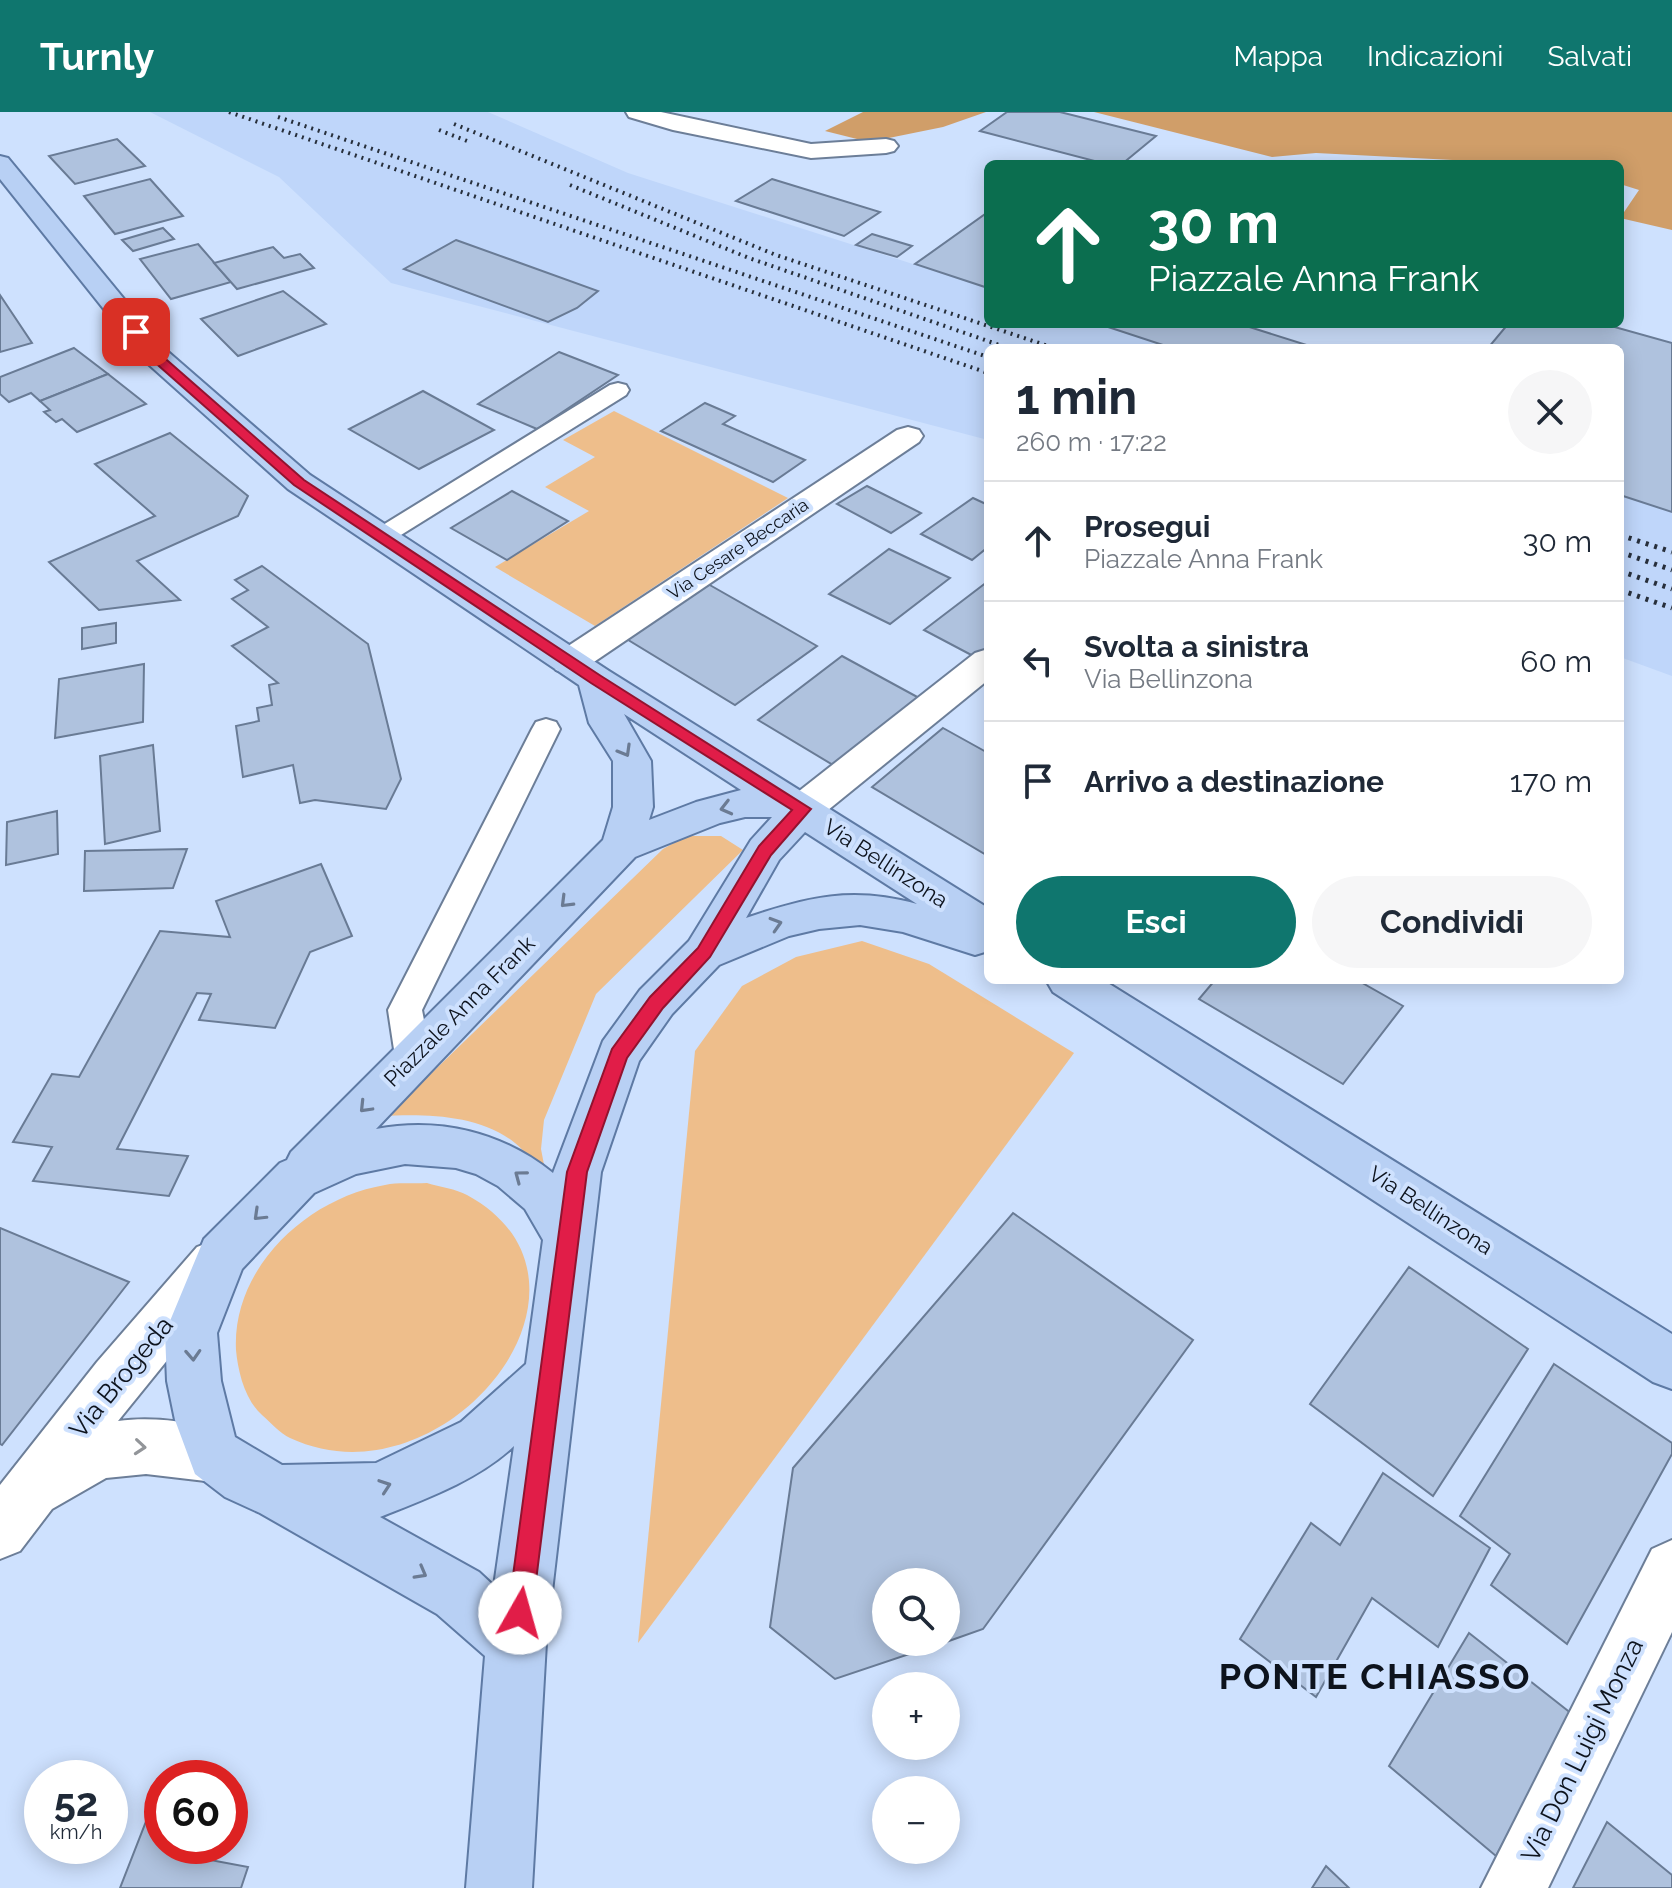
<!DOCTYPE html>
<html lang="it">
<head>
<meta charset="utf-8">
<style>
	body { margin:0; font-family:Raleway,sans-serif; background:#f6f6f7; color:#1f2937; height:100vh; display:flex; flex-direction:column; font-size:30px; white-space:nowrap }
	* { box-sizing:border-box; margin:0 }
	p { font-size:26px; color:#747a83 }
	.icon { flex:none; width:44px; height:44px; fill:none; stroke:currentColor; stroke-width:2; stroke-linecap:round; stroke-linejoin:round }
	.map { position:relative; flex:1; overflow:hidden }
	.details { position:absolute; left:984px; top:232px; width:640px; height:640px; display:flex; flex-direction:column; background:#fff; border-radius:12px; box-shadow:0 4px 20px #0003 }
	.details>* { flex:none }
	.top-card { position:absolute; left:984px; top:48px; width:640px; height:168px; border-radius:12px; box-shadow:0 4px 20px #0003; background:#0b6e4f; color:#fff; overflow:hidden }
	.tools { position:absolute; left:872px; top:1456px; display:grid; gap:16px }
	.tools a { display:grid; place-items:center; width:88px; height:88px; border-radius:50%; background:#fff; box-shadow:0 4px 20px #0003; font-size:40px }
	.speed { position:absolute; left:24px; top:1648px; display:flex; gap:16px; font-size:40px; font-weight:700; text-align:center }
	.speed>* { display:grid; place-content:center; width:104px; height:104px; border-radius:50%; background:#fff; box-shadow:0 4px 20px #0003; line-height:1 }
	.speed small { font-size:20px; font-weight:400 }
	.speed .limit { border:12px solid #d22; background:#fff; color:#111 }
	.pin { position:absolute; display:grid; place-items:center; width:68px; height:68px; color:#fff; margin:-34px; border-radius:16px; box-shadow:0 4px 12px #0006 }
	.me { position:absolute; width:88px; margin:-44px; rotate:7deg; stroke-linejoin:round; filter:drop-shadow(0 0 6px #0008) }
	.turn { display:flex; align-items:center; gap:28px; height:168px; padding:0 32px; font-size:36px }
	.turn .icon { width:104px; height:104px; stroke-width:2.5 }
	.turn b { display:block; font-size:56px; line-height:68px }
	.round { display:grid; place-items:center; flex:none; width:84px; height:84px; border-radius:42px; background:#f6f6f7 }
	.head { display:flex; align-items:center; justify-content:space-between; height:136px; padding:0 32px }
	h1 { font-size:48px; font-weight:700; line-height:60px }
	.primary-button { display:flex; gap:16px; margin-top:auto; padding:16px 32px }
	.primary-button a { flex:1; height:92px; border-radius:48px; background:#0f766e; color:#fff; font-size:32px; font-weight:700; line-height:92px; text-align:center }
	.primary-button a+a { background:#f6f6f7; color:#1f2937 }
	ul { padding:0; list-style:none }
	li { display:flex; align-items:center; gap:24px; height:120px; padding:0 32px; border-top:2px solid #e0e1e3 }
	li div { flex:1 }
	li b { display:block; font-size:30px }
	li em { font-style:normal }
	header { display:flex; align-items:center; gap:48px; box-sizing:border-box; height:112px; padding:0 40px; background:#0f766e; color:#fff }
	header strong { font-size:38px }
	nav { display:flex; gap:44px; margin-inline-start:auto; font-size:28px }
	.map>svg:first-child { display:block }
	.built { fill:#bfd6fa }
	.green { fill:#eebe8b }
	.forest { fill:#d09e69 }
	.building { fill:#afc2de; stroke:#697b95; stroke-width:2 }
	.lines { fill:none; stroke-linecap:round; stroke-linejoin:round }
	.service-casing { stroke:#6c7e98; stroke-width:4 }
	.minor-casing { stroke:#6c7e98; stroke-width:4 }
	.tertiary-casing { stroke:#6c7e98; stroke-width:4 }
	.primary-casing { stroke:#5e7aa4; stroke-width:4 }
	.service { fill:#fff; fill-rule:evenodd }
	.minor { fill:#fff; fill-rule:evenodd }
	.tertiary { fill:#fff; fill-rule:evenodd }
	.primary { fill:#b8d0f4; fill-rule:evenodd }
	.rail-far1 { stroke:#272f3b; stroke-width:4; stroke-dasharray:2 5; stroke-linecap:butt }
	.rail { stroke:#272f3b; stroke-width:5; stroke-dasharray:3 6; stroke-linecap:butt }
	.oneway { stroke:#6b7b93 }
	.oneway2 { stroke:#929599 }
	.route { fill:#e11d48; stroke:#92132f; stroke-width:2 }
	.labels { text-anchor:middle; stroke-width:8; stroke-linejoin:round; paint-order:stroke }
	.far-street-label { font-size:18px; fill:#0d131d; stroke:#cee1fe }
	.street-label { font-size:22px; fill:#0d131d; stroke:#cee1fe }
	.near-street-label { font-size:26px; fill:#0d131d; stroke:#cee1fe }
	.near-district-label { font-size:36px; font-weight:bold; letter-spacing:2px; fill:#0d131d; stroke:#cee1fe }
</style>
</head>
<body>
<header>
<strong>Turnly</strong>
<nav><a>Mappa</a><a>Indicazioni</a><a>Salvati</a></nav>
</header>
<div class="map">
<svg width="1672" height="1776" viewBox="0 0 1672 1776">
	<rect width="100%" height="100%" fill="#cee1fe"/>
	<g class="built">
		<path d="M150,0h338l140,61 360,115v36h111l73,24h-184v92l-597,-157 -112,-106z"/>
		<path d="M1620,383l52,17v164l-52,-19z"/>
	</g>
	<g class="green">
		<path d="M614,299l174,87 -193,128 -100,-59 94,-56 -44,-24 50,-30 -32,-17z"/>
		<path d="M686,724h35l22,14 -147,144 -52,126 -3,29 5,26c-10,-10 -20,-23 -31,-32 -36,-29 -90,-29 -133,-27l27,-21 254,-246z"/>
		<path d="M862,829l67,23 145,89 -436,590 57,-592 47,-65 54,-29z"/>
		<path d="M427,1071c13,4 29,6 40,12 161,88 -23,315 -177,243 -10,-5 -19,-15 -28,-23 -17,-15 -24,-43 -26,-65 -4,-82 71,-152 149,-165 13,-3 28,-1 42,-2z"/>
	</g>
	<g class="forest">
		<path d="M863,0h123l-43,15 -74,15 -44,-11z"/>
		<path d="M1094,0h578v118l-52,-12 19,-28 -19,-6v-20h-91l-213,-11 -44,4z"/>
	</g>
	<g class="building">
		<path d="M1007,0h53l96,24 -34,28h-16l-126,-33z"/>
		<path d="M117,27l28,27 -70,18 -26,-28z"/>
		<path d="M150,67l33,37 -68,18 -31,-38z"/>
		<path d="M772,67l108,33 -36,24 -108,-35z"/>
		<path d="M988,100v76l-73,-24z"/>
		<path d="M163,116l11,11 -41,12 -11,-11z"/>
		<path d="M872,122l40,12 -15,11 -41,-12z"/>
		<path d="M456,128l142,51 -21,17 -29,14 -144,-53z"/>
		<path d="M198,132l33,38 -60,17 -31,-40z"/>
		<path d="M273,135l11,11 16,-4 14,14 -77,21 -23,-26z"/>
		<path d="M283,179l43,33 -88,32 -37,-37z"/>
		<path d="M0,183l32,48 -32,9z"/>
		<path d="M1099,212h141l76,24h-144z"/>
		<path d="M1508,212h96l68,19v169l-52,-17v-147h-132z"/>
		<path d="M74,236l34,26 -68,27 -9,-8 -22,9 -9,-8v-17z"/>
		<path d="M559,240l59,23 -81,54 -59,-25z"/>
		<path d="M108,262l38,30 -69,28 -15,-13 -6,3 -12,-10 6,-2 -10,-9z"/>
		<path d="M423,279l71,39 -75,39 -70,-40z"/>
		<path d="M705,291l30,13 -12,8 82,36 -32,22 -112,-51z"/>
		<path d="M170,321l78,63 -10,20 -101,45 43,39 -81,10 -50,-48 106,-46 -60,-52z"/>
		<path d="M867,374l54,27 -30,20 -54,-29z"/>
		<path d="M512,379l56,30 -61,39 -56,-32z"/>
		<path d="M973,386l15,7v42l-16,13 -51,-26z"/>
		<path d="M889,437l61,29 -60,46 -61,-30z"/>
		<path d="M262,454l106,78 33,135 -15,30 -71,-9 -15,3 -7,-38 -50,12 -7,-51 23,-5 -2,-13 15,-3 -3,-20 9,-2 -46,-37 36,-19 -36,-28 16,-9 -13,-10z"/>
		<path d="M987,470l1,68 -11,8 -53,-28z"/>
		<path d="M708,472l109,62 -82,59 -110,-67z"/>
		<path d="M116,511v20l-34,6v-21z"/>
		<path d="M842,544l79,43 -83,69 -80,-48z"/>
		<path d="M144,552l-1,58 -88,16 4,-59z"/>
		<path d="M943,616l45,25v103l-116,-69z"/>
		<path d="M153,633l7,86 -55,13 -5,-88z"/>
		<path d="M57,699l1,43 -52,11 1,-43z"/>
		<path d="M187,737l-14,39 -89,3 1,-40z"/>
		<path d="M321,752l31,72 -42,16 -35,76 -76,-8 12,-26 -14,-1 -80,156 71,7 -19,40 -136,-15 19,-34 -39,-5 39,-68 27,3 81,-146 70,6 -14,-36z"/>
		<path d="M1215,868h142l46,26 -60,78 -144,-85z"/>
		<path d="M1013,1101l180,127 -210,289 -37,13v-60h-60v60h59l-110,37 -65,-52 23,-159z"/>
		<path d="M0,1116l129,54 -127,163 -2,-1z"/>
		<path d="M1409,1155l119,82 -95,147 -123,-92z"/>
		<path d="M1554,1252l118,79v11l-105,190 -76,-59 19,-31 -50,-38z"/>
		<path d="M1383,1361l107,75 -52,99 -66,-49 -56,99 -76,-58 71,-116 29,22z"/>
		<path d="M1469,1521l103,81 -76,142 -107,-90z"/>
		<path d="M147,1707l15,3v24h48l-5,13 43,8 -7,21h-121z"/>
		<path d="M1607,1710l65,53v13h-99z"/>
		<path d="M1326,1754l23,22h-37z"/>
	</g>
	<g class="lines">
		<defs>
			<g id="service">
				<path d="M618,271l8,2 3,5 -3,5 -238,148h-18l-4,-5 4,-5 240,-148z"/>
				<path d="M546,607l10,3 4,7 -138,281 9,46 -6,10 -12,4 -12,-4 -6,-10 -7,-46 144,-281 4,-7z"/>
			</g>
			<g id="minor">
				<path d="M626,0h35l150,32 75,-5 8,2 4,5 -4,5 -8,2 -75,5 -138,-28 -44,-13z"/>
				<path d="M908,315l11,3 4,6 -4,6 -337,228 -13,4 -13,-4 -5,-8 5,-8 341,-224z"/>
				<path d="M988,537v31l-171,139 -14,4 -14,-4 -6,-10 6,-10 186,-146z"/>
				<path d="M1672,1428v92l-124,256h-67l171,-339z"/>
			</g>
			<path id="tertiary" d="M215,1128l18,7 7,16 -7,16 -115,142c36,-5 82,1 115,15l9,19 -9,19 -19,8 -68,-8 -40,4 -54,31 -32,42 -20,8v-74l97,-123 100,-115z"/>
			<g id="primary">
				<path d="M0,44l8,2 158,192 144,125 299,196 379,237v43l-13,4 -72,-23 -43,-7 -41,4 -30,7 -70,29 -47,49 -33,47 -38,111 -55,471 -14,245h-66l19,-232 -48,-42 -177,-101 -35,-16 -30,-23 -20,-54 -8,-39 -2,-48 39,-94 76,-76 7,-3 4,-8 312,-312 10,-33v-46l-24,-38 -10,-38 -291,-196 -142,-127 -146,-183zM624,602l117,76 -45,12 -47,18 4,-13 -2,-46zM745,705h27l-21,23 -62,101 -49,49 -37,51 -50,132c-51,-41 -113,-56 -177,-44l259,-272 85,-34zM805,720l112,72c-64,-18 -110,-7 -171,14l33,-58zM405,1052l51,4 20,6 22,12 27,23 18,31 -17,124 -65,58 -85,41 -94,2 -47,-28 -14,-56 -4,-48 25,-64 72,-76 42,-19zM514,1334l-20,140 -15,-14 -99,-55c45,-18 98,-37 134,-71z"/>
				<path d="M1046,868h57l569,354v55l-19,-7 -600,-390z"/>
			</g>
		</defs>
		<use href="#service" class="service-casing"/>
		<use href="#minor" class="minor-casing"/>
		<use href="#tertiary" class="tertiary-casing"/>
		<use href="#primary" class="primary-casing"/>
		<use href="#service" class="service"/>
		<use href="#minor" class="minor"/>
		<use href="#tertiary" class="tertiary"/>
		<use href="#primary" class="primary"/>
		<g class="rail-far1">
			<path d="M229,0l759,261"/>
			<path d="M278,5l710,240"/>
			<path d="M454,12l322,131 278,93"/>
			<path d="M439,18l28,11"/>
			<path d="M570,73l179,73 259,90"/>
		</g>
		<g class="rail">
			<path d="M1620,423l52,17"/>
			<path d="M1620,440l52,18"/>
			<path d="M1620,459l52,18"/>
			<path d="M1620,478l52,18"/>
		</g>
	</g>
	<defs><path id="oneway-chevron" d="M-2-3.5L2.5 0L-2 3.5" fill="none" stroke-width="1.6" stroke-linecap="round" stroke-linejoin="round" transform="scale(2)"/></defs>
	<g class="oneway">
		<use href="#oneway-chevron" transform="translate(625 639) rotate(60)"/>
		<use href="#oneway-chevron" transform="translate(726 696) rotate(166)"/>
		<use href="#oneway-chevron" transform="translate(566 790) rotate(135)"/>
		<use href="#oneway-chevron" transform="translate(776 812) rotate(-17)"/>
		<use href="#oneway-chevron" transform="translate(365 995) rotate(134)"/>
		<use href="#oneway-chevron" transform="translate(520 1064) rotate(-143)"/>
		<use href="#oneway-chevron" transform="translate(259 1103) rotate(136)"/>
		<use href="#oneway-chevron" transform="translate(193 1243) rotate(87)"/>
		<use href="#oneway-chevron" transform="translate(385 1374) rotate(-19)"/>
		<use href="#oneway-chevron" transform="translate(421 1461) rotate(29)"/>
	</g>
	<use class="oneway2" href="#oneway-chevron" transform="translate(140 1335) rotate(5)"/>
	<path class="route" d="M132,218h8l20,24 144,126 297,196 210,133 -40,46 -61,102 -47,51 -36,50 -40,114 -55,441 -4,9 -8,4 -9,-4 -3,-9 59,-441 45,-123 38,-52 48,-49 61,-102 33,-36 -201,-127 -297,-198 -143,-126 -21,-27z"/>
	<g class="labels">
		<g class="far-street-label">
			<text transform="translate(738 437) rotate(-34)" y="6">Via Cesare Beccaria</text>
		</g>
		<g class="street-label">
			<text transform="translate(886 751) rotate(33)" y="8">Via Bellinzona</text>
			<text transform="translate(459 899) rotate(-45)" y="8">Piazzale Anna Frank</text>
			<text transform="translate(1431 1098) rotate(33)" y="8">Via Bellinzona</text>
		</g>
		<g class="near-street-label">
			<text transform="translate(121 1265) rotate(-51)" y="9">Via Brogeda</text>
			<text transform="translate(1582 1638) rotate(-64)" y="9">Via Don Luigi Monza</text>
		</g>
		<g class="near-district-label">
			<text x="1375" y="1577">PONTE CHIASSO</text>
		</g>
	</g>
</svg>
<div class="tools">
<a><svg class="icon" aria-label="search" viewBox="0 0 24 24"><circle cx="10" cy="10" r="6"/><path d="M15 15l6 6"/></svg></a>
<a>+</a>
<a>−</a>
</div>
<div class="speed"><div>52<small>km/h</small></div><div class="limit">60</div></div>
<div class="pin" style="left:136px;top:220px;background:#d93025"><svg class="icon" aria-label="arrive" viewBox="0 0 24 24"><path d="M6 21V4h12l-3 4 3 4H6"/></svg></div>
<svg class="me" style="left:520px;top:1501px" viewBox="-20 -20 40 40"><circle r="19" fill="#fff"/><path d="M0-13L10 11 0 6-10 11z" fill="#e11d48"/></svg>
<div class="top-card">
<div class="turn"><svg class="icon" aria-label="ahead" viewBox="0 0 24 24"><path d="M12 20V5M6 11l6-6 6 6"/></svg><div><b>30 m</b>Piazzale Anna Frank</div></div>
</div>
<section class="details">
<div class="head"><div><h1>1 min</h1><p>260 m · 17:22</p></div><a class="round"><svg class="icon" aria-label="close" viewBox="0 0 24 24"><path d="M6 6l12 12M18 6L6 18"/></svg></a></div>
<ul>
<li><svg class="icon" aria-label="ahead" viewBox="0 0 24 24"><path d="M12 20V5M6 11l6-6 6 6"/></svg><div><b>Prosegui</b><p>Piazzale Anna Frank</p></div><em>30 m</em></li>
<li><svg class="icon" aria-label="left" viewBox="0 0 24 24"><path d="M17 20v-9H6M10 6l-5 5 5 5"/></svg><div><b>Svolta a sinistra</b><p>Via Bellinzona</p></div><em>60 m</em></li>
<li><svg class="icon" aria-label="arrive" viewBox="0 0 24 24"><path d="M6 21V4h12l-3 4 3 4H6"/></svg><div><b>Arrivo a destinazione</b></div><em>170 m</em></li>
</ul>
<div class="primary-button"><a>Esci</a><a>Condividi</a></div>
</section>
</div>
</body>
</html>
